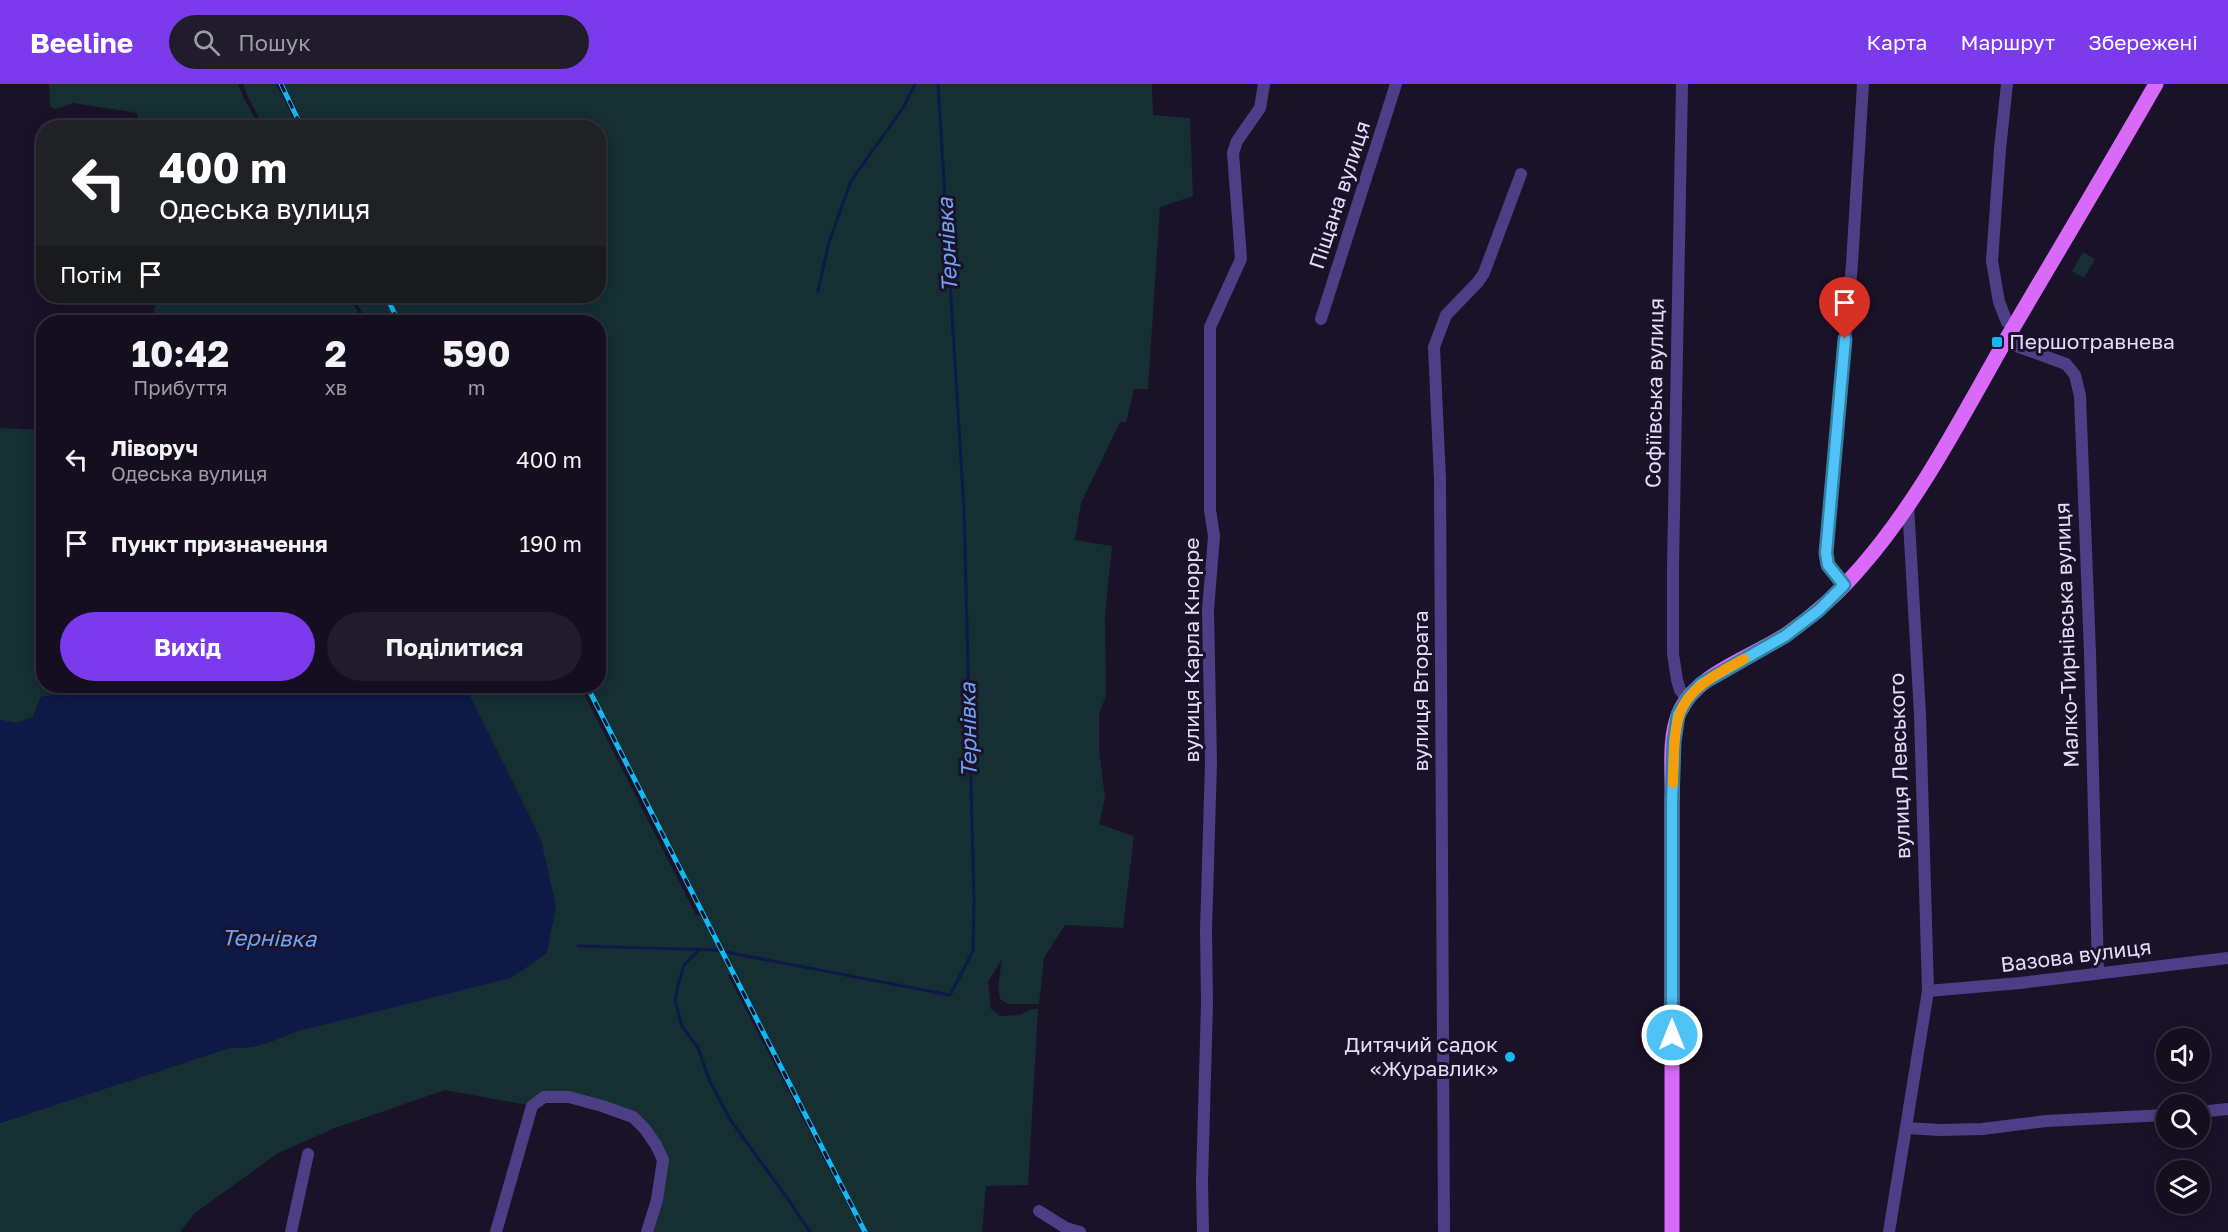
<!DOCTYPE html>
<html lang="uk">
<head>
<meta charset="utf-8">
<style>
	body { margin:0; font-family:"Golos Text",sans-serif; background:#211c2c; color:#f1f3f6; height:100vh; display:flex; flex-direction:column; font-size:22px; white-space:nowrap }
	* { box-sizing:border-box; margin:0 }
	p { font-size:20px; color:#9d9ca4 }
	.icon { flex:none; width:33px; height:33px; fill:none; stroke:currentColor; stroke-width:2; stroke-linecap:round; stroke-linejoin:round }
	.map { position:relative; flex:1; overflow:hidden }
	.details { position:absolute; left:36px; top:231px; width:570px; height:378px; display:flex; flex-direction:column; background:#140e1f; border-radius:24px; box-shadow:0 3px 15px #0003,0 0 0 2px #332e3d }
	.details>* { flex:none }
	.banner { position:absolute; left:36px; top:36px; width:570px; height:183px; border-radius:24px; box-shadow:0 3px 15px #0003,0 0 0 2px #332e3d; background:#202124; color:#fff; overflow:hidden }
	.controls { position:absolute; left:2156px; top:944px; display:grid; gap:12px }
	.controls a { display:grid; place-items:center; width:54px; height:54px; border-radius:50%; background:#140e1f; box-shadow:0 3px 15px #0003,0 0 0 2px #332e3d; font-size:30px }
	.pin { position:absolute; display:grid; place-items:center; width:51px; height:51px; color:#fff; margin:-62px -26px; border-radius:50% 50% 50% 0; rotate:-45deg; box-shadow:0 0 6px #0007 }
	.pin .icon { rotate:45deg }
	.me { position:absolute; width:66px; margin:-33px; rotate:0deg; stroke-linejoin:round; filter:drop-shadow(0 0 4px #0008) }
	.turn { display:flex; align-items:center; gap:21px; height:126px; padding:0 24px; font-size:27px }
	.turn .icon { width:78px; height:78px; stroke-width:2.5 }
	.turn b { display:block; font-size:42px; line-height:51px }
	.then { display:flex; align-items:center; height:57px; padding:0 24px; background:#0003; gap:12px; font-size:22px }
	.eta { display:flex; justify-content:space-evenly; align-items:center; height:102px; text-align:center }
	.eta b { font-size:36px; font-weight:700; line-height:42px }
	.cta { display:flex; gap:12px; margin-top:auto; padding:12px 24px }
	.cta a { flex:1; height:69px; border-radius:36px; background:#7c3aed; color:#fff; font-size:24px; font-weight:700; line-height:69px; text-align:center }
	.cta a+a { background:#211c2c; color:#f1f3f6 }
	ul { padding:0; list-style:none }
	li { display:flex; align-items:center; gap:18px; height:84px; padding:0 24px }
	li div { flex:1 }
	li b { display:block; font-size:22px }
	li em { font-style:normal }
	header { display:flex; align-items:center; gap:36px; box-sizing:border-box; height:84px; padding:0 30px; background:#7c3aed; color:#fff }
	header strong { font-size:28px }
	nav { display:flex; gap:33px; margin-inline-start:auto; font-size:21px }
	.search { width:420px; height:54px; background:#211c2c; display:flex; align-items:center; gap:15px; box-sizing:border-box; padding:0 21px; border-radius:33px; color:#9d9ca4; font-size:22px }
	.map>svg:first-child { display:block }
	.green { fill:#152f33 }
	.water { fill:#0e1947 }
	.lines { fill:none; stroke-linecap:round; stroke-linejoin:round }
	.stream { stroke:#0e1947; stroke-width:3 }
	.minor { stroke:#4d3f86; stroke-width:12 }
	.major { stroke:#d969f8; stroke-width:15 }
	.rail-casing { stroke:#12b9f4; stroke-width:5 }
	.rail { stroke:#1a1229; stroke-width:3; stroke-dasharray:9; stroke-linecap:butt }
	.route-casing { stroke:#337fa1; stroke-width:15 }
	.route { stroke:#4fc3f7; stroke-width:10 }
	.slow { stroke:#f59e0b; stroke-width:10 }
	.poi-dot { fill:#12b9f4; stroke:#1a1229; stroke-width:2 }
	.labels { text-anchor:middle; stroke-width:6; stroke-linejoin:round; paint-order:stroke }
	.street-label { font-size:21px; fill:#e5dcfd; stroke:#1a1229 }
	.poi-label { font-size:21px; fill:#e5dcfd; stroke:#1a1229; text-anchor:start }
	.water-label { font-size:22px; font-style:italic; fill:#6fa3f8; stroke:#1a1229 }
</style>
</head>
<body>
<header>
<strong>Beeline</strong>
<div class="search"><svg class="icon" aria-label="search" viewBox="0 0 24 24"><circle cx="10" cy="10" r="6"/><path d="M15 15l6 6"/></svg>Пошук</div>
<nav><a>Карта</a><a>Маршрут</a><a>Збережені</a></nav>
</header>
<div class="map">
<svg width="2228" height="1148" viewBox="0 0 2228 1148">
	<rect width="100%" height="100%" fill="#1a1229"/>
	<g class="green">
		<path d="M49,0h189l6,15 16,28h-120l-3,-14 -64,-10 -17,6 -6,-2z"/>
		<path d="M243,0h33l22,43h-34l-16,-30z"/>
		<path d="M284,0h868l1,31 37,3 3,78 -33,11 -12,182h-14l-8,33h-6l-39,81 -6,37 37,6 -7,70 1,80 -7,18v36l6,47 -6,27 35,12 -11,92 -58,-3 -21,33 -5,46h-31l-8,-5 -2,-13 4,-27 -14,23 3,27 9,7 20,-1 9,-5 9,-1 -10,176 -42,1 -4,46h-115l-130,-256 -9,-1 134,257h-213l16,-54 -19,-51 -78,-32 -36,11 -87,-16 -110,38 -57,25 -83,60 -15,19h-180v-109l229,-75c25,1 43,-6 65,-16l247,-192 -76,-154h115l116,229 10,1 -118,-230h10v-364h-196l-13,-26h209v-168l-293,-1z"/>
		<path d="M2083,168l12,7 -11,19 -12,-7z"/>
		<path d="M157,212h192l14,26h-211z"/>
		<path d="M353,212h29l14,26h-29z"/>
		<path d="M0,344l43,2 1,256h63l-66,11 -8,20 -16,6 -17,-3z"/>
	</g>
	<path class="water" d="M107,602h358l76,154 15,66 -9,47 -36,25 -217,54c-24,10 -39,16 -65,16l-229,75v-403l17,3 16,-6 6,-11 2,-9z"/>
	<g class="lines">
		<g class="stream">
			<path d="M818,207l11,-49 22,-61 52,-73 12,-24"/>
			<path d="M578,862l137,4 235,45 23,-44 1,-50 -10,-391 -26,-426"/>
			<path d="M699,866l-15,15 -6,20 -3,15 7,26 16,22 12,34 21,39 59,81 20,30"/>
		</g>
		<g class="minor">
			<path d="M1682,0l-9,483v87l4,26 3,10 7,8"/>
			<path d="M1321,235l75,-235"/>
			<path d="M2007,238l-8,-20 -7,-41 8,-112 7,-65"/>
			<path d="M2005,258l61,22 9,11 5,21 10,257 8,320"/>
			<path d="M1844,501c-10,-10 -16,-17 -18,-32l26,-289 11,-180"/>
			<path d="M1928,907l92,-8 208,-25"/>
			<path d="M2199,1028l29,-3"/>
			<path d="M1906,1044l34,2 42,-1 64,-8 120,-6"/>
			<path d="M1039,1127l27,17 14,4"/>
			<path d="M291,1148l17,-78"/>
			<path d="M496,1148l36,-126 12,-9h25l33,9 31,11 12,12 11,16 7,15 -6,40 -10,32"/>
			<path d="M1203,1148l-1,-50 5,-178 -1,-74 5,-167 -3,-153 6,-74 -4,-26v-183l31,-68 -8,-106 4,-12 23,-33 4,-24"/>
			<path d="M1444,1148l-4,-752 -6,-133 12,-32 32,-33 6,-9 37,-99"/>
			<path d="M1889,1148l39,-241 -8,-277 -12,-209"/>
		</g>
		<path class="major" d="M1672,1148v-429c1,-29 -4,-64 7,-90 17,-40 74,-56 108,-79 27,-19 53,-42 74,-67 56,-64 97,-143 139,-217 52,-89 105,-177 156,-266"/>
		<defs>
			<g id="rail">
				<path d="M281,0l21,44"/>
				<path d="M386,212l13,26"/>
				<path d="M587,602l278,546"/>
			</g>
		</defs>
		<use href="#rail" class="rail-casing"/>
		<use href="#rail" class="rail"/>
	</g>
	<g class="lines">
		<defs>
			<path id="route" d="M1672,951v-232l2,-61 4,-27 10,-17 13,-14 84,-48 34,-26 25,-25 -16,-20 -2,-12 19,-214"/>
		</defs>
		<use href="#route" class="route-casing"/>
		<use href="#route" class="route"/>
		<path class="slow" d="M1673,699c2,-76 1,-87 71,-124"/>
	</g>
	<g class="poi-dot">
		<rect x="1991" y="252" width="12" height="12" rx="3"/>
		<circle cx="1510" cy="973" r="6"/>
	</g>
	<g class="labels">
		<g class="street-label">
			<text transform="translate(1340 111) rotate(-72)" y="7">Піщана вулиця</text>
			<text transform="translate(1655 309) rotate(-89)" y="7">Софіївська вулиця</text>
			<text transform="translate(2067 551) rotate(-92)" y="7">Малко-Тирнівська вулиця</text>
			<text transform="translate(1192 566) rotate(-90)" y="7">вулиця Карла Кнорре</text>
			<text transform="translate(1421 607) rotate(-90)" y="7">вулиця Втората</text>
			<text transform="translate(1900 682) rotate(-92)" y="7">вулиця Левського</text>
			<text transform="translate(2076 872) rotate(-7)" y="7">Вазова вулиця</text>
		</g>
		<g class="poi-label">
			<text x="2009" y="265">Першотравнева</text>
			<text x="1498" y="968" text-anchor="end">Дитячий садок<tspan x="1498" dy="24">«Журавлик»</tspan></text>
		</g>
		<g class="water-label">
			<text transform="translate(947 161) rotate(-93)" y="8">Тернівка</text>
			<text transform="translate(968 646) rotate(-91)" y="8">Тернівка</text>
			<text transform="translate(269 854) rotate(1)" y="8">Тернівка</text>
		</g>
	</g>
</svg>
<div class="controls">
<a><svg class="icon" aria-label="sound" viewBox="0 0 24 24"><path d="M4 9h4l5-4v14l-5-4H4zM17 9q2 3 0 6"/></svg></a>
<a><svg class="icon" aria-label="search" viewBox="0 0 24 24"><circle cx="10" cy="10" r="6"/><path d="M15 15l6 6"/></svg></a>
<a><svg class="icon" aria-label="layers" viewBox="0 0 24 24"><path d="M12 4l9 5-9 5-9-5zM3 14l9 5 9-5"/></svg></a>
</div>
<div class="pin" style="left:1845px;top:255px;background:#d93025"><svg class="icon" aria-label="arrive" viewBox="0 0 24 24"><path d="M6 21V4h12l-3 4 3 4H6"/></svg></div>
<svg class="me" style="left:1672px;top:951px" viewBox="-20 -20 40 40"><circle r="17" fill="#4fc3f7" stroke="#fff" stroke-width="3"/><path d="M0-11L8 9 0 5-8 9z" fill="#fff"/></svg>
<div class="banner">
<div class="turn"><svg class="icon" aria-label="left" viewBox="0 0 24 24"><path d="M17 20v-9H6M10 6l-5 5 5 5"/></svg><div><b>400 m</b>Одеська вулиця</div></div>
<div class="then">Потім<svg class="icon" aria-label="arrive" viewBox="0 0 24 24"><path d="M6 21V4h12l-3 4 3 4H6"/></svg></div>
</div>
<section class="details">
<div class="eta">
<div><b>10:42</b><p>Прибуття</p></div>
<div><b>2</b><p>хв</p></div>
<div><b>590</b><p>m</p></div>
</div>
<ul>
<li><svg class="icon" aria-label="left" viewBox="0 0 24 24"><path d="M17 20v-9H6M10 6l-5 5 5 5"/></svg><div><b>Ліворуч</b><p>Одеська вулиця</p></div><em>400 m</em></li>
<li><svg class="icon" aria-label="arrive" viewBox="0 0 24 24"><path d="M6 21V4h12l-3 4 3 4H6"/></svg><div><b>Пункт призначення</b></div><em>190 m</em></li>
</ul>
<div class="cta"><a>Вихід</a><a>Поділитися</a></div>
</section>
</div>
</body>
</html>
